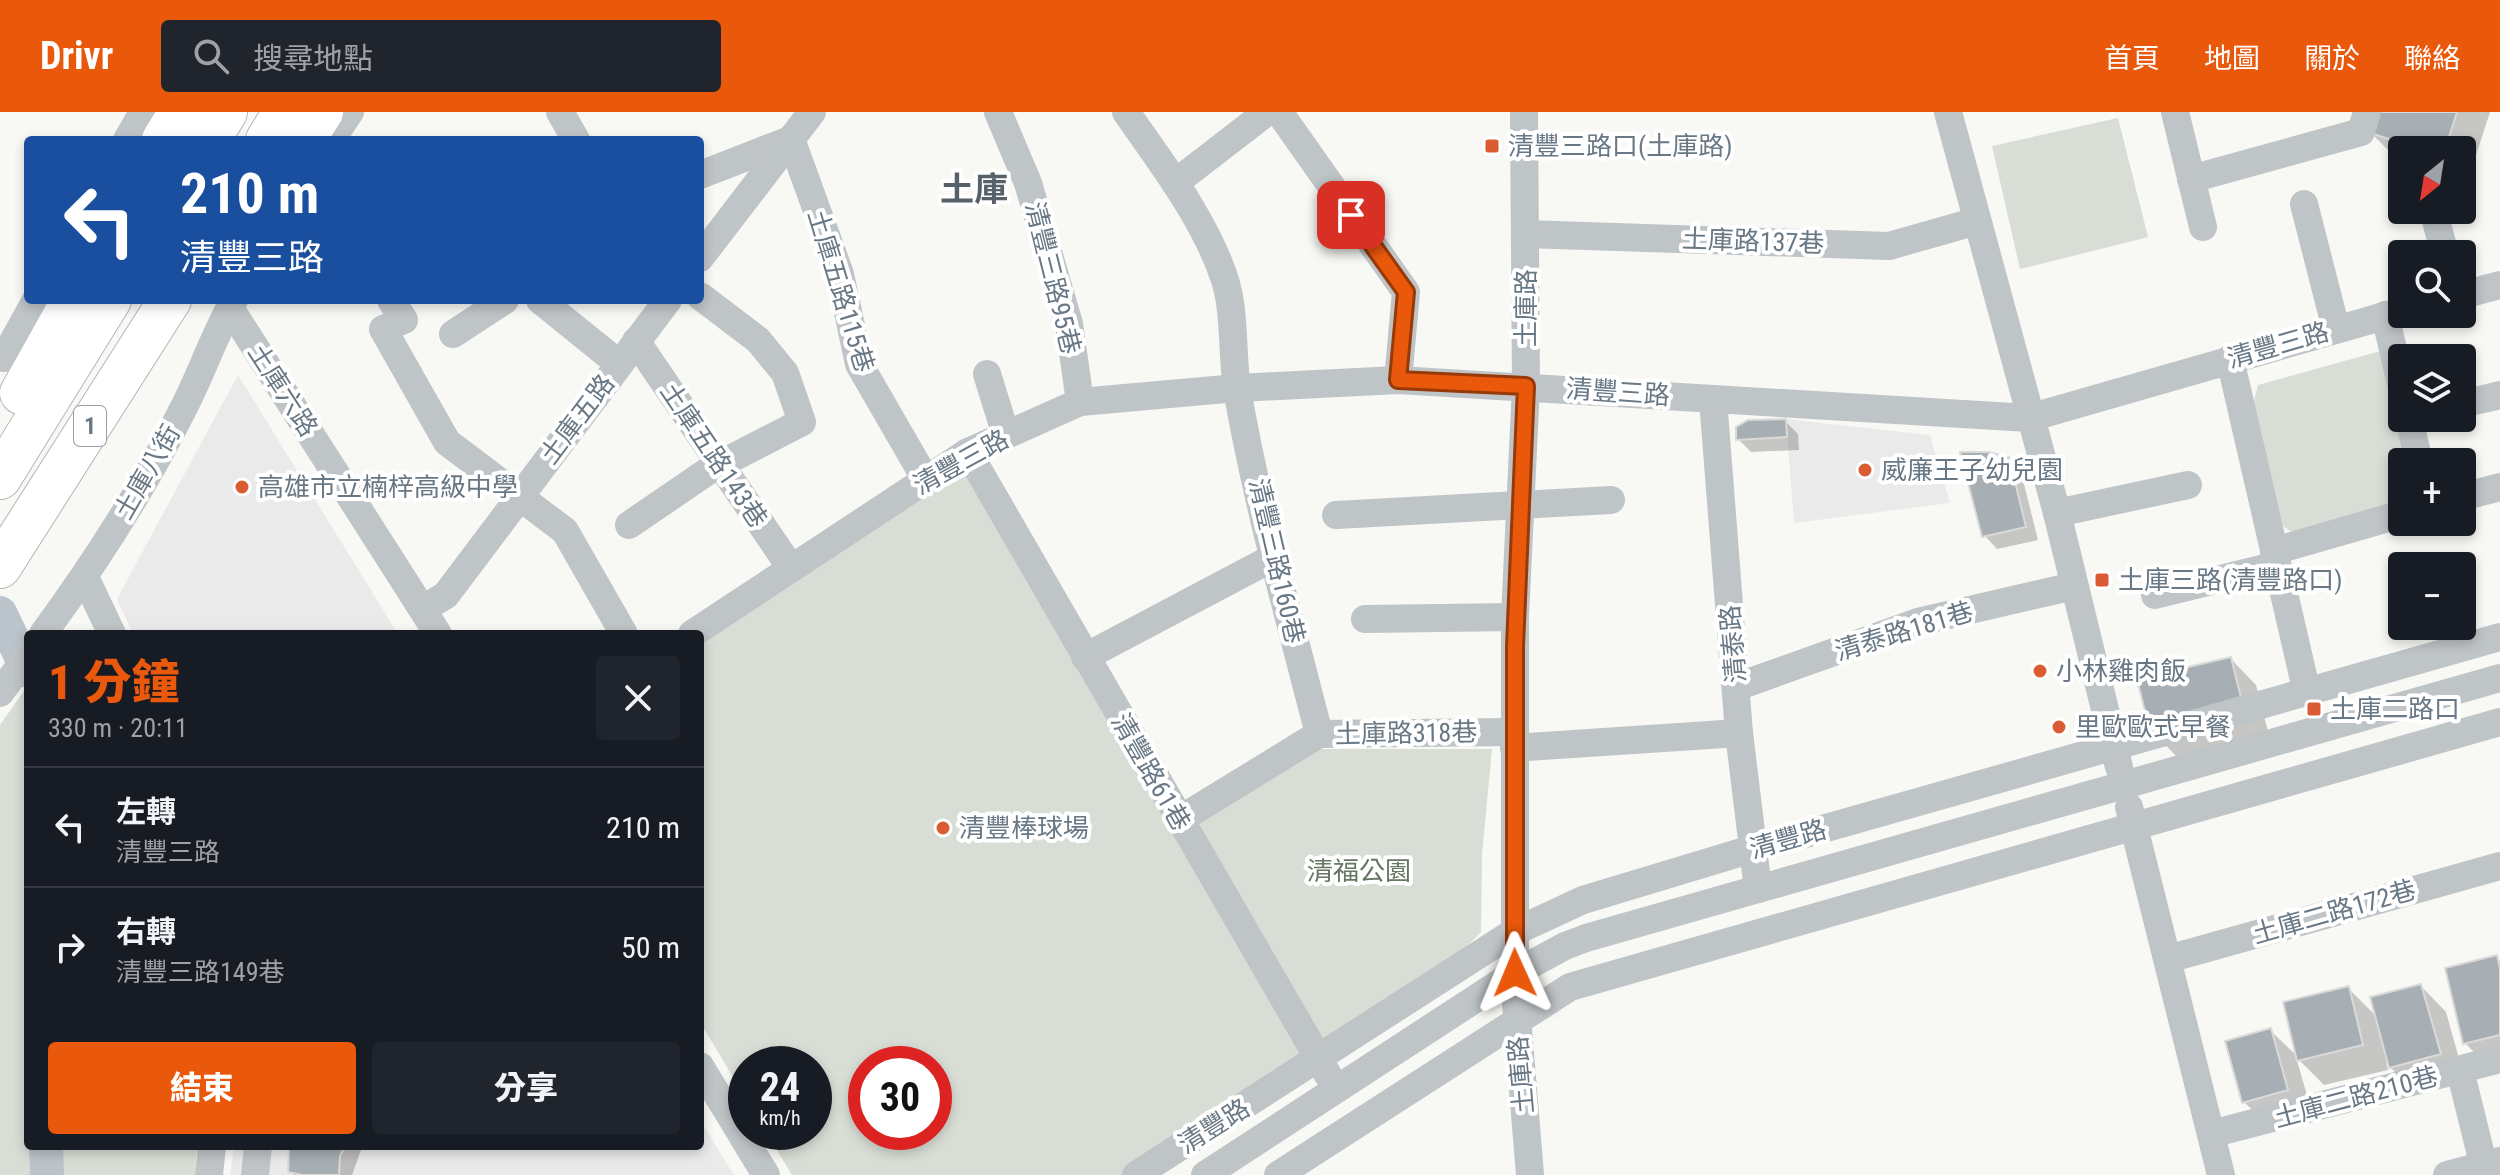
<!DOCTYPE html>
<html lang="zh-TW">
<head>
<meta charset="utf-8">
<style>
	body { margin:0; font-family:"Roboto Condensed","Noto Sans TC",sans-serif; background:#20242c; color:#f1f3f6; height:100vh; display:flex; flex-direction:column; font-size:30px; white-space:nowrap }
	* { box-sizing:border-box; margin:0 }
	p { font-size:26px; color:#9ea1a6 }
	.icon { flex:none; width:44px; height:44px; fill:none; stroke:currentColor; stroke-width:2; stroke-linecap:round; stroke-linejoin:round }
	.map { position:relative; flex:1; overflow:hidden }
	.panel { position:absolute; left:24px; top:518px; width:680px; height:520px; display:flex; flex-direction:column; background:#171b24; border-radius:8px; box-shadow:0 4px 12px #0003 }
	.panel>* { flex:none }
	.guide { position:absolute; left:24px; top:24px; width:680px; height:168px; border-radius:8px; box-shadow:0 4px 12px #0003; background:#1a4fa0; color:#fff; overflow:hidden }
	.needle { width:52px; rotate:210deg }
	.controls { position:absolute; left:2388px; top:24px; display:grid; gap:16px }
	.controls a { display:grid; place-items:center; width:88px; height:88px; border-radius:8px; background:#171b24; box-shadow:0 4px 12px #0003; font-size:40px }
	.speed { position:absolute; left:728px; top:934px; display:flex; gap:16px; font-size:40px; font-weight:700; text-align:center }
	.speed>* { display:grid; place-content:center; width:104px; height:104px; border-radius:50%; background:#171b24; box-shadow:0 4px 12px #0003; line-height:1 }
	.speed small { font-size:20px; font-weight:400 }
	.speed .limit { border:12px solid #d22; background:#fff; color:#111 }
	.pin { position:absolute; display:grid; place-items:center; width:68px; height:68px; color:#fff; margin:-34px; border-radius:16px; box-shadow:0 4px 12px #0006 }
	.me { position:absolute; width:88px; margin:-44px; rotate:359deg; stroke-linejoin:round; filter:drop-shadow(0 0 6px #0008) }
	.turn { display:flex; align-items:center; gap:28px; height:168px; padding:0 24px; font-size:36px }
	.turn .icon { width:104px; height:104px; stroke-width:2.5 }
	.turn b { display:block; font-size:56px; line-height:68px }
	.round { display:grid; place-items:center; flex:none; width:84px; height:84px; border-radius:8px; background:#20242c }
	.overview { display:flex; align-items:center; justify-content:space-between; height:136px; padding:0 24px }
	h1 { font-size:48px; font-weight:800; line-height:60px; color:#ea580c }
	.cta { display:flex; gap:16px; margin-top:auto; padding:16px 24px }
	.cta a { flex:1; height:92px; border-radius:8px; background:#ea580c; color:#fff; font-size:32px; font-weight:800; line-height:92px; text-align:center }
	.cta a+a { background:#20242c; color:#f1f3f6 }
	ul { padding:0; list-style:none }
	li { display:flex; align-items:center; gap:24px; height:120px; padding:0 24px; border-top:2px solid #363941 }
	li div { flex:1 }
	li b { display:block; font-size:30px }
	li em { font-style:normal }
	header { display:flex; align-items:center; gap:48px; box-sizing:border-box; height:112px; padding:0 40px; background:#ea580c; color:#fff }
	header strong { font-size:38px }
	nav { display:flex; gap:44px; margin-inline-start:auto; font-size:28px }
	.search { width:560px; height:72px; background:#20242c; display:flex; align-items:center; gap:20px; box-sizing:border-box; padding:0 28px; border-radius:8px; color:#9ea1a6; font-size:30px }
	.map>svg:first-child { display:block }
	.built { fill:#e9eae9 }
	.green { fill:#d8ddd5; fill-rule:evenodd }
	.shadow { fill:#0003 }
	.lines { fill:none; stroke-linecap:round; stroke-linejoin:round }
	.river { stroke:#bbc4ca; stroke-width:34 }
	.building { fill:#a7afb5; stroke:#dadad8; stroke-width:2 }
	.highway-casing { stroke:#b3b7ba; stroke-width:44 }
	.minor { stroke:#bfc4c7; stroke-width:28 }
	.highway { stroke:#fff; stroke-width:42 }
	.route-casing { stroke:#983908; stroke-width:20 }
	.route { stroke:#ea580c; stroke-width:14 }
	.poi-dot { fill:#db5c33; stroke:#fff; stroke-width:3 }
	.labels { text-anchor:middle; stroke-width:8; stroke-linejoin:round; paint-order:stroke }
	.shield { fill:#fff; stroke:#96a0aa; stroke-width:2 }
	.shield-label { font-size:24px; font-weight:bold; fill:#697885 }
	.poi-label { font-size:26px; fill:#697885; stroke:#fff; text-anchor:start }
	.street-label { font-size:26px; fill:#697885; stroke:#fff }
	.park-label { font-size:26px; fill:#667763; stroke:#fff }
	.district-label { font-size:34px; font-weight:bold; fill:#56616a; stroke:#fff }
</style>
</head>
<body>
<header>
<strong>Drivr</strong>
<div class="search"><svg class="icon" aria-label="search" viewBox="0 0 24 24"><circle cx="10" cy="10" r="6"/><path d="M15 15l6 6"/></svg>搜尋地點</div>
<nav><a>首頁</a><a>地圖</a><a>關於</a><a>聯絡</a></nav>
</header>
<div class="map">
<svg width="2500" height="1063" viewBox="0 0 2500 1063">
	<rect width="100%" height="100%" fill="#f8f8f5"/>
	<g class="built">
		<path d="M238,263l160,259h-265l-16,-35z"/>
		<path d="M1786,307l144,16 20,68 -156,20z"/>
		<path d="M700,1008l34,55h-504l4,-29h466z"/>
	</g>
	<g class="green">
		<path d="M2118,6l30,119 -128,32 -28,-123z"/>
		<path d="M2384,238l28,112h-10v41l-109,30 -10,-7 -31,-117 6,-24z"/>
		<path d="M968,340l226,372 126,-75h172l-10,105 -1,78 -17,17 -336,226h-336l-26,-43h48v-68h-68v35l-46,-77v-388zM866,952h68v68h-68z"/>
		<path d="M28,573v461h169l-2,29h-195v-450z"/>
	</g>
	<g class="shadow">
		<path d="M2375,0h115l-22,68 -6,-2v-28h-60v9l-7,-2 -26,-26z"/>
		<path d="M1785,309l13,13 1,16 -48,2 -13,-13z"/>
		<path d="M2008,347l13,13 17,68 -41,9 -13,-14z"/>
		<path d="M2231,547l25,26 13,50 -92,22 -25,-26z"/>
		<path d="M2496,846l4,3v105l-9,3 -26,-26z"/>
		<path d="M2421,874l25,26 19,68 -49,13 -30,-30 2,7 -64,15 -28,-28 17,59 -43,11 -26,-25 26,-72 29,28 50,-69 28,28z"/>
		<path d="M291,1034h75l-5,4 -9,25h-58l-4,-4z"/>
	</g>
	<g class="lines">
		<g class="river">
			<path d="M0,501l28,58"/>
			<path d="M46,1034l1,29"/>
		</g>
	</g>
	<g class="building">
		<path d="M2373,0h84l-12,38h-21l-57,-18z"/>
		<path d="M1786,307l1,18 -51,3v-13l12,-7z"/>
		<path d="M1960,340h29l20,5 17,70 -44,10z"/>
		<path d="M2231,545l13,53 -94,22 -13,-53z"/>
		<path d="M2497,843l3,13v67l-37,9 -18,-76z"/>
		<path d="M2421,872l20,70 -52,14 -19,-71z"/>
		<path d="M2349,874l14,59 -66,16 -14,-59z"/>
		<path d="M2271,916l17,62 -46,13 -17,-62z"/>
		<path d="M289,1034h56l-5,10 -1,19h-37l-14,-3z"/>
	</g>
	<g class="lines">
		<defs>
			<g id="highway">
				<path d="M163,28l17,-28"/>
				<path d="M209,28l17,-28"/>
				<path d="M267,28l17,-28"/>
				<path d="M304,28l18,-28"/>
				<path d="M21,281l52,-93"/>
				<path d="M0,366l110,-178"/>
				<path d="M0,455l170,-267"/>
			</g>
		</defs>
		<use href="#highway" class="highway-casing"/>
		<g class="minor">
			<path d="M560,0l16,28"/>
			<path d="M998,0l30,71 41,141 11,78"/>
			<path d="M1126,0c36,52 79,107 99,168 10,31 7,76 12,109 20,116 53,231 82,345"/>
			<path d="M1279,0l127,180 -8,88"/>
			<path d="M1948,0l109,401 62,254"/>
			<path d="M2175,0l28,115"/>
			<path d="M791,27l49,135 19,90 67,116"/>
			<path d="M127,28l16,-28"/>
			<path d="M331,28l19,-28"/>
			<path d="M700,63l90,-35"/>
			<path d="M2191,67l170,-47 6,-20"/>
			<path d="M1175,71l92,-71"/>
			<path d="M2304,92l32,125"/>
			<path d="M2433,98l12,44"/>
			<path d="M1525,122l364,12 88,-25"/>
			<path d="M700,146l112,-146"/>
			<path d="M2462,183l38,-10"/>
			<path d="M391,188l13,20 -21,9 64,113 118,89 59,103"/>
			<path d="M540,188l78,63"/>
			<path d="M230,196l208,326"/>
			<path d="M2385,203l17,73"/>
			<path d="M453,222l52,-34"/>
			<path d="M636,229l155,227"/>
			<path d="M4,246l32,-58"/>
			<path d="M2230,247l77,334"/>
			<path d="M987,262l19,61"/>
			<path d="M1713,287l26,334 19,156"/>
			<path d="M2462,292l38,-9"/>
			<path d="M2409,306l10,44"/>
			<path d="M968,340l360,623"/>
			<path d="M2462,385l38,-10"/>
			<path d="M2057,401l131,-28"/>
			<path d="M1336,403l275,-15"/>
			<path d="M629,413l82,-56 91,-47 -17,-49 -27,-33 -58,-44"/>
			<path d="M2274,439l128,-37"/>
			<path d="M85,465l27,57"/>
			<path d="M2155,483l122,-30"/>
			<path d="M423,497l23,-14 222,-295"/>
			<path d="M1365,507l150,-2"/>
			<path d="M43,522c52,-71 100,-145 139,-223 19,-36 32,-76 52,-111"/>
			<path d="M692,522l276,-182 112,-50 157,-14 161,-8 631,38 373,-107"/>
			<path d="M1085,545l189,-100"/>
			<path d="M1736,575l182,-65 156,-36"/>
			<path d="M0,581l28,-38"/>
			<path d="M1514,636l225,-15"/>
			<path d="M2129,695l92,368"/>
			<path d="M1179,708l140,-86 194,-2"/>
			<path d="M1515,835v-330l11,-231 -2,-274"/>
			<path d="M2168,847l332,-93"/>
			<path d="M1516,892l14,171"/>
			<path d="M700,954l66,109"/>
			<path d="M2460,958l26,105"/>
			<path d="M2211,1022l289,-75"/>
			<path d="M209,1063l3,-29"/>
			<path d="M255,1063l3,-29"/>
			<path d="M1136,1063l378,-243 69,-32 169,-51 748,-212"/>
			<path d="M1205,1063l310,-202 50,-27 21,-8 914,-260"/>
			<path d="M1278,1063l292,-188 930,-265"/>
			<path d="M2447,1063l52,-14"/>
		</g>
		<use href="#highway" class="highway"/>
	</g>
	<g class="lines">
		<defs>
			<path id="route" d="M1351,103l55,77 -8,88 128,6 -11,260v327"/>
		</defs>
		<use href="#route" class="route-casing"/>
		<use href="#route" class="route"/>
	</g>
	<g class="poi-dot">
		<rect x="1484" y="26" width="16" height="16" rx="4"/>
		<circle cx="1865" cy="358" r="8"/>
		<circle cx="242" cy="375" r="8"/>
		<rect x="2094" y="460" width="16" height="16" rx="4"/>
		<circle cx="2040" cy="559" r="8"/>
		<rect x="2306" y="589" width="16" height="16" rx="4"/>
		<circle cx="2059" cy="615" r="8"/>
		<circle cx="943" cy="716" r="8"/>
	</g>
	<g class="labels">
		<rect class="shield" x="74" y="294" width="32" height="40" rx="6"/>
		<g class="shield-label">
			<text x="90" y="322">1</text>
		</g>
		<g class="poi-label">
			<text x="1508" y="43">清豐三路口(土庫路)</text>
			<text x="1881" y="367">威廉王子幼兒園</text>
			<text x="258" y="384">高雄市立楠梓高級中學</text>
			<text x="2118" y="477">土庫三路(清豐路口)</text>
			<text x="2056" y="568">小林雞肉飯</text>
			<text x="2330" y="606">土庫二路口</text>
			<text x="2075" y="624">里歐歐式早餐</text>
			<text x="959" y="725">清豐棒球場</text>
		</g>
		<g class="street-label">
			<text transform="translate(1753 129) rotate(2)" y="9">土庫路137巷</text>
			<text transform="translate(1053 166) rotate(76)" y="9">清豐三路95巷</text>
			<text transform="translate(841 179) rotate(73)" y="9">土庫五路115巷</text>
			<text transform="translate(1526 196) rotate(-90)" y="9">土庫路</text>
			<text transform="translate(2278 233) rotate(-16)" y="9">清豐三路</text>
			<text transform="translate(283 278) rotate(57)" y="9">土庫六路</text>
			<text transform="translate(1618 280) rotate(4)" y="9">清豐三路</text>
			<text transform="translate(577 307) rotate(-53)" y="9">土庫五路</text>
			<text transform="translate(714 343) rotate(56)" y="9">土庫五路143巷</text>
			<text transform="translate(961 350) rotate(-29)" y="9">清豐三路</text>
			<text transform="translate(147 360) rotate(-60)" y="9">土庫八街</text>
			<text transform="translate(1277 449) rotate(77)" y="9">清豐三路160巷</text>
			<text transform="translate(1904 519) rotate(-17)" y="9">清泰路181巷</text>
			<text transform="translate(1733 532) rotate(-95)" y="9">清泰路</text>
			<text transform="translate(1406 621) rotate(-1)" y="9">土庫路318巷</text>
			<text transform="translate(1151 660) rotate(60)" y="9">清豐路61巷</text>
			<text transform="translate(1788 727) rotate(-16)" y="9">清豐路</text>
			<text transform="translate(2334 800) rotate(-16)" y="9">土庫二路172巷</text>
			<text transform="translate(1521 963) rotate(-95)" y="9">土庫路</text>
			<text transform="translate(2356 985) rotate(-15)" y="9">土庫二路210巷</text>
			<text transform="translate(1214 1014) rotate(-32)" y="9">清豐路</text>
		</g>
		<g class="park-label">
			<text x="1359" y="768">清福公園</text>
		</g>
		<g class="district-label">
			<text x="974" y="89">土庫</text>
		</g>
	</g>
</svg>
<div class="controls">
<a><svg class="needle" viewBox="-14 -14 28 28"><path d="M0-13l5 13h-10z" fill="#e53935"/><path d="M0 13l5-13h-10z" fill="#9ea1a6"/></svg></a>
<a><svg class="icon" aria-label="search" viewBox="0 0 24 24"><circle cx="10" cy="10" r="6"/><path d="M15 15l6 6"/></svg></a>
<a><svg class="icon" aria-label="layers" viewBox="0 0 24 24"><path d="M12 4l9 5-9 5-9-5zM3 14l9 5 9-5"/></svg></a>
<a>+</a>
<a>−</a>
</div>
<div class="speed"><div>24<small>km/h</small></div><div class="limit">30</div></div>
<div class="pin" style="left:1351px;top:103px;background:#d93025"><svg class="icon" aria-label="arrive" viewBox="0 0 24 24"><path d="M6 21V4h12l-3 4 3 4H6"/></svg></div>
<svg class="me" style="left:1515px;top:861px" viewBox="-20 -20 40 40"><path d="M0-17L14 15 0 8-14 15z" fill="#ea580c" stroke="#fff" stroke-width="4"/></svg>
<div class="guide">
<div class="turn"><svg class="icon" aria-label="left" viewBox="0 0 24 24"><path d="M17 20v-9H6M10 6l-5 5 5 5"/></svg><div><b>210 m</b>清豐三路</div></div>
</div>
<section class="panel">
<div class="overview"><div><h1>1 分鐘</h1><p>330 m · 20:11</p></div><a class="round"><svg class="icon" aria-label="close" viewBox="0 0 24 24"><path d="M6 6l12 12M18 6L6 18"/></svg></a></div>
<ul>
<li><svg class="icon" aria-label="left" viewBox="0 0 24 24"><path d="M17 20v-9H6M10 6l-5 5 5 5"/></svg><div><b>左轉</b><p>清豐三路</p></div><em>210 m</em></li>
<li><svg class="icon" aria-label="right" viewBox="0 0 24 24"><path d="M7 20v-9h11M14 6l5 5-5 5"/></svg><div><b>右轉</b><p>清豐三路149巷</p></div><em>50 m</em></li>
</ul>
<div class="cta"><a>結束</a><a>分享</a></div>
</section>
</div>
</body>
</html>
